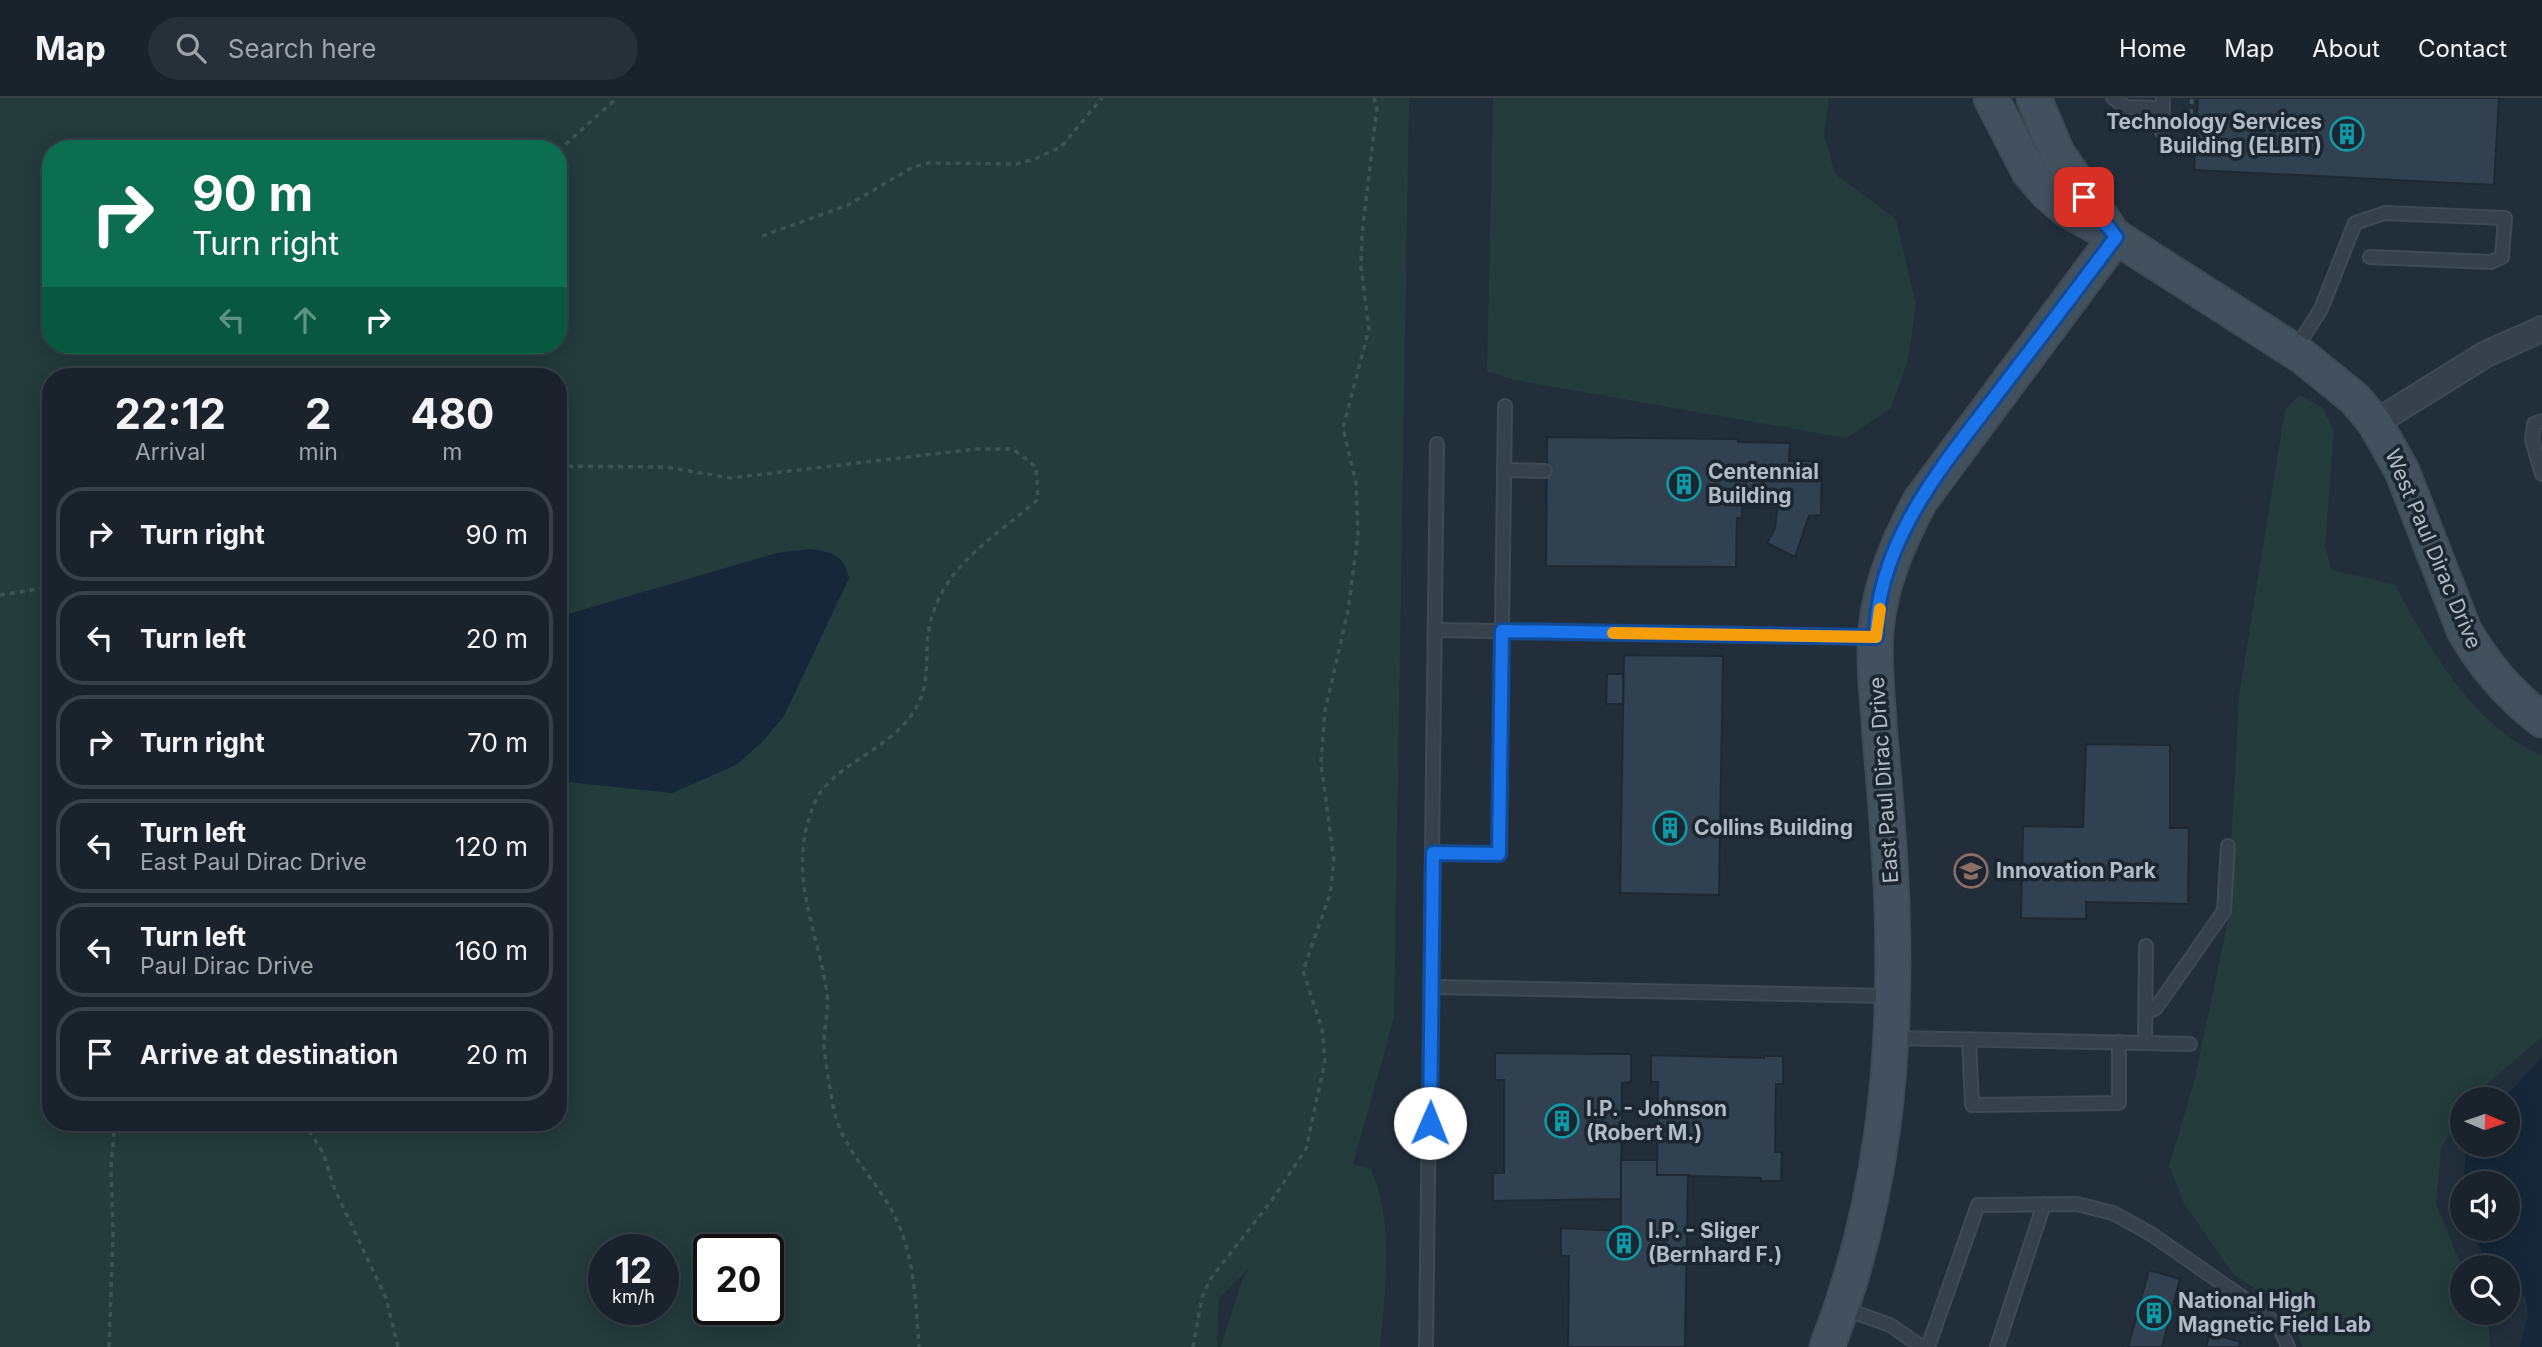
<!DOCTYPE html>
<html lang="en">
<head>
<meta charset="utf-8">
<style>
	body { margin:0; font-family:Inter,sans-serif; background:#272f38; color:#f1f3f6; height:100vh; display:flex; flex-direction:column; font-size:26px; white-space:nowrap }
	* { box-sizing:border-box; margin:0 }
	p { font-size:23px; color:#9fa4a9 }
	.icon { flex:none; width:38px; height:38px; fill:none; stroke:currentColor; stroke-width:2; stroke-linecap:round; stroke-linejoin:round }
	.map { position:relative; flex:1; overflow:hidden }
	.drawer { position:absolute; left:42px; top:270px; width:525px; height:763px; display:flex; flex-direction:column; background:#1a232c; border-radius:28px; box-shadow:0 4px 18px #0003,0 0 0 2px #384048 }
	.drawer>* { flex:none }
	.banner { position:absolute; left:42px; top:42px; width:525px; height:214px; border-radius:28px; box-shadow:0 4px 18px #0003,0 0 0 2px #384048; background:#0b6e4f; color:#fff; overflow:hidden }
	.needle { width:46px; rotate:92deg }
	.buttons { position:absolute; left:2450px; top:989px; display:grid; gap:14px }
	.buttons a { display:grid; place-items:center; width:70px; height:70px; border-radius:50%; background:#1a232c; box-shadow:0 4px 18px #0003,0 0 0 2px #384048; font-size:35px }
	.speed { position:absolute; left:588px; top:1136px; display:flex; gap:14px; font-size:35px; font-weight:700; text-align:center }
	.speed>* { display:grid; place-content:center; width:91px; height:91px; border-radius:50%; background:#1a232c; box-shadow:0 4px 18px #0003,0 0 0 2px #384048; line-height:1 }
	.speed small { font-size:18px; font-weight:400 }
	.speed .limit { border:4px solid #111; border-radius:10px; background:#fff; color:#111 }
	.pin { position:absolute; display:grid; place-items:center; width:60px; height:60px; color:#fff; margin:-30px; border-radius:14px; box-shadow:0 4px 10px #0006 }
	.me { position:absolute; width:77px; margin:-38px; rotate:1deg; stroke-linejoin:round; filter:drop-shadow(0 0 5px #0008) }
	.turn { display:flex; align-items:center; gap:24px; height:147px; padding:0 35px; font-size:32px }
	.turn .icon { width:91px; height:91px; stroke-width:2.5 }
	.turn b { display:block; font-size:49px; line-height:60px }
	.lanes { display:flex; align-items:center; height:66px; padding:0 35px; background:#0003; justify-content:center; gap:35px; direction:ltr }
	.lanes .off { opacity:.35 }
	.eta { display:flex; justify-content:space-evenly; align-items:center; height:119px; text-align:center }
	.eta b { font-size:42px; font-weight:700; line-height:49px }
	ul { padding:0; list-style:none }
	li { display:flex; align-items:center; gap:21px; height:94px; margin:0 14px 10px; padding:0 21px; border:4px solid #384048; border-radius:28px }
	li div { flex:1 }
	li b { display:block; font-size:26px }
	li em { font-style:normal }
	header { display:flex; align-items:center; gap:42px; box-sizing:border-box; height:98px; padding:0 35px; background:#1a232c; border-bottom:2px solid #384048 }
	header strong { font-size:33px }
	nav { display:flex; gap:38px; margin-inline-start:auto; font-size:24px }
	.search { width:490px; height:63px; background:#272f38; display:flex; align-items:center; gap:18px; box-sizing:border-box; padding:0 24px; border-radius:38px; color:#9fa4a9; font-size:26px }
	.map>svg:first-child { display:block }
	.green { fill:#243c3c; fill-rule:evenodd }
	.water { fill:#152739 }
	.building { fill:#31414f; stroke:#1d2832; stroke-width:2 }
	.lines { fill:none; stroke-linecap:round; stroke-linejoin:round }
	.lane-casing { stroke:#3f4a54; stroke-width:16 }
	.street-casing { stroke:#3f4a54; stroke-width:28 }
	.secondary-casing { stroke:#3f4a54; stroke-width:37 }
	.path { stroke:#3c5454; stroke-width:3.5; stroke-dasharray:5 5; stroke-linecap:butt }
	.lane { stroke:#36414b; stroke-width:12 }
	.street { stroke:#36414b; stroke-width:24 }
	.secondary { stroke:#43505e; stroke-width:33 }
	.route-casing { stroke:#114b97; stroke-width:18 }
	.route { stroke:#1a73e8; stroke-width:12 }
	.slow { stroke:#f59e0b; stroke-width:12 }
	.labels { text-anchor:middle; stroke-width:7; stroke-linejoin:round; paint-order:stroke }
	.poi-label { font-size:21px; font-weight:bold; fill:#b1bbc7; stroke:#1b2630; text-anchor:start }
	.street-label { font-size:21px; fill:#b1bbc7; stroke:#1b2630 }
</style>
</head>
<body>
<header>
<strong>Map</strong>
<div class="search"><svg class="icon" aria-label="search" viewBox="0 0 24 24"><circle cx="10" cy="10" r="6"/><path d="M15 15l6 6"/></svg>Search here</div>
<nav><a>Home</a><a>Map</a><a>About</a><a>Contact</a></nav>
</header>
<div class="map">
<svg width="2542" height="1249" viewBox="0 0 2542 1249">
	<rect width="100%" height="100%" fill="#222f3b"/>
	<g class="green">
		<path d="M0,0h1409l-15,920 -41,146 18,5c24,57 14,118 9,178h-159l18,-59 10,-20 -30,30 -2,49h-1217zM51,51h507v196h-507zM51,278h507v746h-507zM604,1152h59v59h-59zM709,1152h59v59h-59z"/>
		<path d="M1493,0h336l-5,37 11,39 61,45 20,86 -8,55 -17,48 -45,30 -332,-58 -27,-9z"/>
		<path d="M2300,297l23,13 11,24 -9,114 7,24 63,15c32,60 81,145 147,170v282l-60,51 -8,11h-12v17l-21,32 -5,55 26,64v45l26,1 2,34h-188l-9,-32 -61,-42 -48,-70 -15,-37 25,-84 33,-156 12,-230 46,-286z"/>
	</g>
	<g class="water">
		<path d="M811,451c23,4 32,6 38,29l-65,138 -20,24 -28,25 -64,28 -114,-12v-164l219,-64z"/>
		<path d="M2542,959v290h-22l8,-32 -2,-17 -18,-17v-14h-15l-7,-7 -16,-31 38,-1v-45h-45l4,-38 41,-1v-45h-5z"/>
	</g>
	<g class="building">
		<path d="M2198,0h301l-5,87 -300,-15z"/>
		<path d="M1547,339l191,2v3l52,1 -1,18h33l-1,54 -12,1 -14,41 -28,-14 8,-15 2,-20 -35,-1v11h-5l-1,49 -190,-1z"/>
		<path d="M1624,557l99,1 -4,239 -99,-2z"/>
		<path d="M1607,576h16v30h-17z"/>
		<path d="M2086,646l84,1v83h19l-1,76 -102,-2v17l-65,-1 2,-92 60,1z"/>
		<path d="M1495,955l136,1v28l-9,1 -1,116 -128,2v-28h11v-93h-9z"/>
		<path d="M1651,957l113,3v-2h19v28h-7l-1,68h7l-1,29h-20v-3l-104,-3 1,-93h-7z"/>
		<path d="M1621,1062h36v15h31l-3,172h-117l1,-91h-8v-28l60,3z"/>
		<path d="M2149,1172l31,9 -18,68h-34z"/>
		<path d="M2210,1235l31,9 -2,5h-33z"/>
	</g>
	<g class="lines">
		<defs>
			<g id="lane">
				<path d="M2113,0l13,9 37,1"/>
				<path d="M2162,34l1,-34"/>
				<path d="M2295,252l26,-41 34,-86 30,-10 120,5 -3,39 -11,5 -121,-5"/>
				<path d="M2542,323l-8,3 -2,16 10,34"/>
				<path d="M1504,372l41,1"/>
				<path d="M1435,532l441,7"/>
				<path d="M1433,755l66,1 6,-448"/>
				<path d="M1432,889l458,9"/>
				<path d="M2146,915l10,-5 68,-97 4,-65"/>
				<path d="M1893,940l297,6"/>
				<path d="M1969,941l3,66 147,-2v-61"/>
				<path d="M2145,945l1,-97"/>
				<path d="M1842,1210l48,17 32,22"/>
				<path d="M1426,1249l11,-903"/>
				<path d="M1928,1249l50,-142 99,-1 36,9 38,21 104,72 25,22 8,19"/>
				<path d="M1997,1249l47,-143"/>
			</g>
			<path id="street" d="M2375,325l111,-69 56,-25"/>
			<g id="secondary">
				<path d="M1991,0l38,74 18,21 20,17 49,27 186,119 53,43 20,24 27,48 62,159c21,37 45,64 78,90"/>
				<path d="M2034,0l23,55 51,74"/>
				<path d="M1827,1249c56,-143 70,-289 65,-442 -2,-56 -7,-113 -12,-169 -2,-35 -7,-71 -4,-106 4,-46 23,-89 44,-129l196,-264"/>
			</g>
		</defs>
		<use href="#lane" class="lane-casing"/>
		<use href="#street" class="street-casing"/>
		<use href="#secondary" class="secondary-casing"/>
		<g class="path">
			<path d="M2191,16l1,-16"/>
			<path d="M558,53l59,-53"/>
			<path d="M762,138l86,-31 65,-38 15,-4 88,1 19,-5 26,-12 41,-49"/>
			<path d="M558,368l107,1 66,11 245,-29h37l23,18 2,32c-43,39 -97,66 -109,130 -5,27 2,52 -12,77 -23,44 -86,58 -102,96 -29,67 0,120 11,185 4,20 -2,39 -2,58 1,15 8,59 12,73 12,39 46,68 62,105 17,40 18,82 21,124"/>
			<path d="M0,497l51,-8"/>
			<path d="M304,1024l19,31 12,37 51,108 12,49"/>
			<path d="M109,1249l4,-111 -2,-69 4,-45"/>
			<path d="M1193,1249l9,-50 9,-19 61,-78 34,-51 19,-88 -3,-32 -19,-58 27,-77 4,-33 -13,-98 4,-52 23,-100 10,-76 -2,-52 -13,-55 26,-99 -8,-62 1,-33 15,-127 -3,-9"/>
		</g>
		<use href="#lane" class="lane"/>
		<use href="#street" class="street"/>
		<use href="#secondary" class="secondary"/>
	</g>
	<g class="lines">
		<defs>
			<path id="route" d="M1430,1025l3,-270 66,1 3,-223 374,6c0,-99 75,-181 131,-256 37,-48 73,-96 109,-144l-32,-40"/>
		</defs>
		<use href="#route" class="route-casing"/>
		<use href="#route" class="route"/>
		<path class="slow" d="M1613,535l263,4 4,-28"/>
	</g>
	<defs>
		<symbol id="building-ring" viewBox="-11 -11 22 22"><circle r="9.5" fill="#1b2630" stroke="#0f9aa8" stroke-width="1.5"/><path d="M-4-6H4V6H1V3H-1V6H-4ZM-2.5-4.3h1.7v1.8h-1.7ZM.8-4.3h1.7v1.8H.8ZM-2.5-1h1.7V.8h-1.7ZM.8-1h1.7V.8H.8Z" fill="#0f9aa8"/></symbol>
		<symbol id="university-ring" viewBox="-11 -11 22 22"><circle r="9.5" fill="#1b2630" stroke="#8d6e63" stroke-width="1.5"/><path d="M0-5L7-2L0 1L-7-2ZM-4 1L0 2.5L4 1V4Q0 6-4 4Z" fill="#8d6e63"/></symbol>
	</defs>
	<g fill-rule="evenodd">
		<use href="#building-ring" x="2328" y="17" width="38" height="38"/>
		<use href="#building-ring" x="1665" y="367" width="38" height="38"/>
		<use href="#building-ring" x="1651" y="711" width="38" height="38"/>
		<use href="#university-ring" x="1952" y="754" width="38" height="38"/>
		<use href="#building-ring" x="1543" y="1004" width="38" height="38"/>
		<use href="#building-ring" x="1605" y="1126" width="38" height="38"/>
		<use href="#building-ring" x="2135" y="1196" width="38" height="38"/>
	</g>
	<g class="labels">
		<g class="poi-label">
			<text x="2322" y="31" text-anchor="end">Technology Services<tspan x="2322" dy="24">Building (ELBIT)</tspan></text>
			<text x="1708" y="381">Centennial<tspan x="1708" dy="24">Building</tspan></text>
			<text x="1694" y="737">Collins Building</text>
			<text x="1996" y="780">Innovation Park</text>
			<text x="1586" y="1018">I.P. - Johnson<tspan x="1586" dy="24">(Robert M.)</tspan></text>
			<text x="1648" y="1140">I.P. - Sliger<tspan x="1648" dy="24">(Bernhard F.)</tspan></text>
			<text x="2178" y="1210">National High<tspan x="2178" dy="24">Magnetic Field Lab</tspan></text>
		</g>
		<g class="street-label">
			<text transform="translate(2433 451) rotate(67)" y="7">West Paul Dirac Drive</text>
			<text transform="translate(1884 682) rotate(-94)" y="7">East Paul Dirac Drive</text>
		</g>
	</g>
</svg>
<div class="buttons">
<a><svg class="needle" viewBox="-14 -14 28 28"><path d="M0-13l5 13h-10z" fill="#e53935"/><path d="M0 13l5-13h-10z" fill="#9fa4a9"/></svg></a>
<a><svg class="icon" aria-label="sound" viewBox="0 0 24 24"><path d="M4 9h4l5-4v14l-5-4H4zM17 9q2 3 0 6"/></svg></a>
<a><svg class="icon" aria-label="search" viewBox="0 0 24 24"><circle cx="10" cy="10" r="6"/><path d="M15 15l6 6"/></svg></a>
</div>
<div class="speed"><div>12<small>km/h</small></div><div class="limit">20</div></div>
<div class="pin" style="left:2084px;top:99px;background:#d93025"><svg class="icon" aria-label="arrive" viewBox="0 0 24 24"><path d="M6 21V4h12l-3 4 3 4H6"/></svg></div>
<svg class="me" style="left:1430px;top:1025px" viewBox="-20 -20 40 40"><circle r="19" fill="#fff"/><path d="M0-13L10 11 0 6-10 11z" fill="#1a73e8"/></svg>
<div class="banner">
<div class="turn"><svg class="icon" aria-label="right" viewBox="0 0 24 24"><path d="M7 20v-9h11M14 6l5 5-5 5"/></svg><div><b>90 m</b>Turn right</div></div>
<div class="lanes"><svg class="icon off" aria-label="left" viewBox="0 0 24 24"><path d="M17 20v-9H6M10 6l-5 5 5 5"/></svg><svg class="icon off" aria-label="ahead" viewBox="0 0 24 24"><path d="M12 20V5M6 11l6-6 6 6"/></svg><svg class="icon" aria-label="right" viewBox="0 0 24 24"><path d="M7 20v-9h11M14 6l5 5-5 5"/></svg></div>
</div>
<section class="drawer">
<div class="eta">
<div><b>22:12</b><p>Arrival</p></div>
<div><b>2</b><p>min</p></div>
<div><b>480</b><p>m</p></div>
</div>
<ul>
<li><svg class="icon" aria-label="right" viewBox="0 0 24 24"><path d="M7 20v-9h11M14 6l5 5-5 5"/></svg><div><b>Turn right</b></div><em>90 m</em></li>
<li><svg class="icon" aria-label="left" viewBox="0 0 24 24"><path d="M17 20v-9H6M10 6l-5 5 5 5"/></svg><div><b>Turn left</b></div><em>20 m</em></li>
<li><svg class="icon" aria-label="right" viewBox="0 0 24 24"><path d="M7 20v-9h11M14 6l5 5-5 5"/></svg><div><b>Turn right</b></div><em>70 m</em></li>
<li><svg class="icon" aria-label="left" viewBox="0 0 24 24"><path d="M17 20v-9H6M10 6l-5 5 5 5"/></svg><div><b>Turn left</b><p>East Paul Dirac Drive</p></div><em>120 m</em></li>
<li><svg class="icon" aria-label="left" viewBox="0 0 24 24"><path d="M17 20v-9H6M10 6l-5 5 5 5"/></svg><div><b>Turn left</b><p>Paul Dirac Drive</p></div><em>160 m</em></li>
<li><svg class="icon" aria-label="arrive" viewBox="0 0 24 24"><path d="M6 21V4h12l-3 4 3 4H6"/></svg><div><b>Arrive at destination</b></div><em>20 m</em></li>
</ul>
</section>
</div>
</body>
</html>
